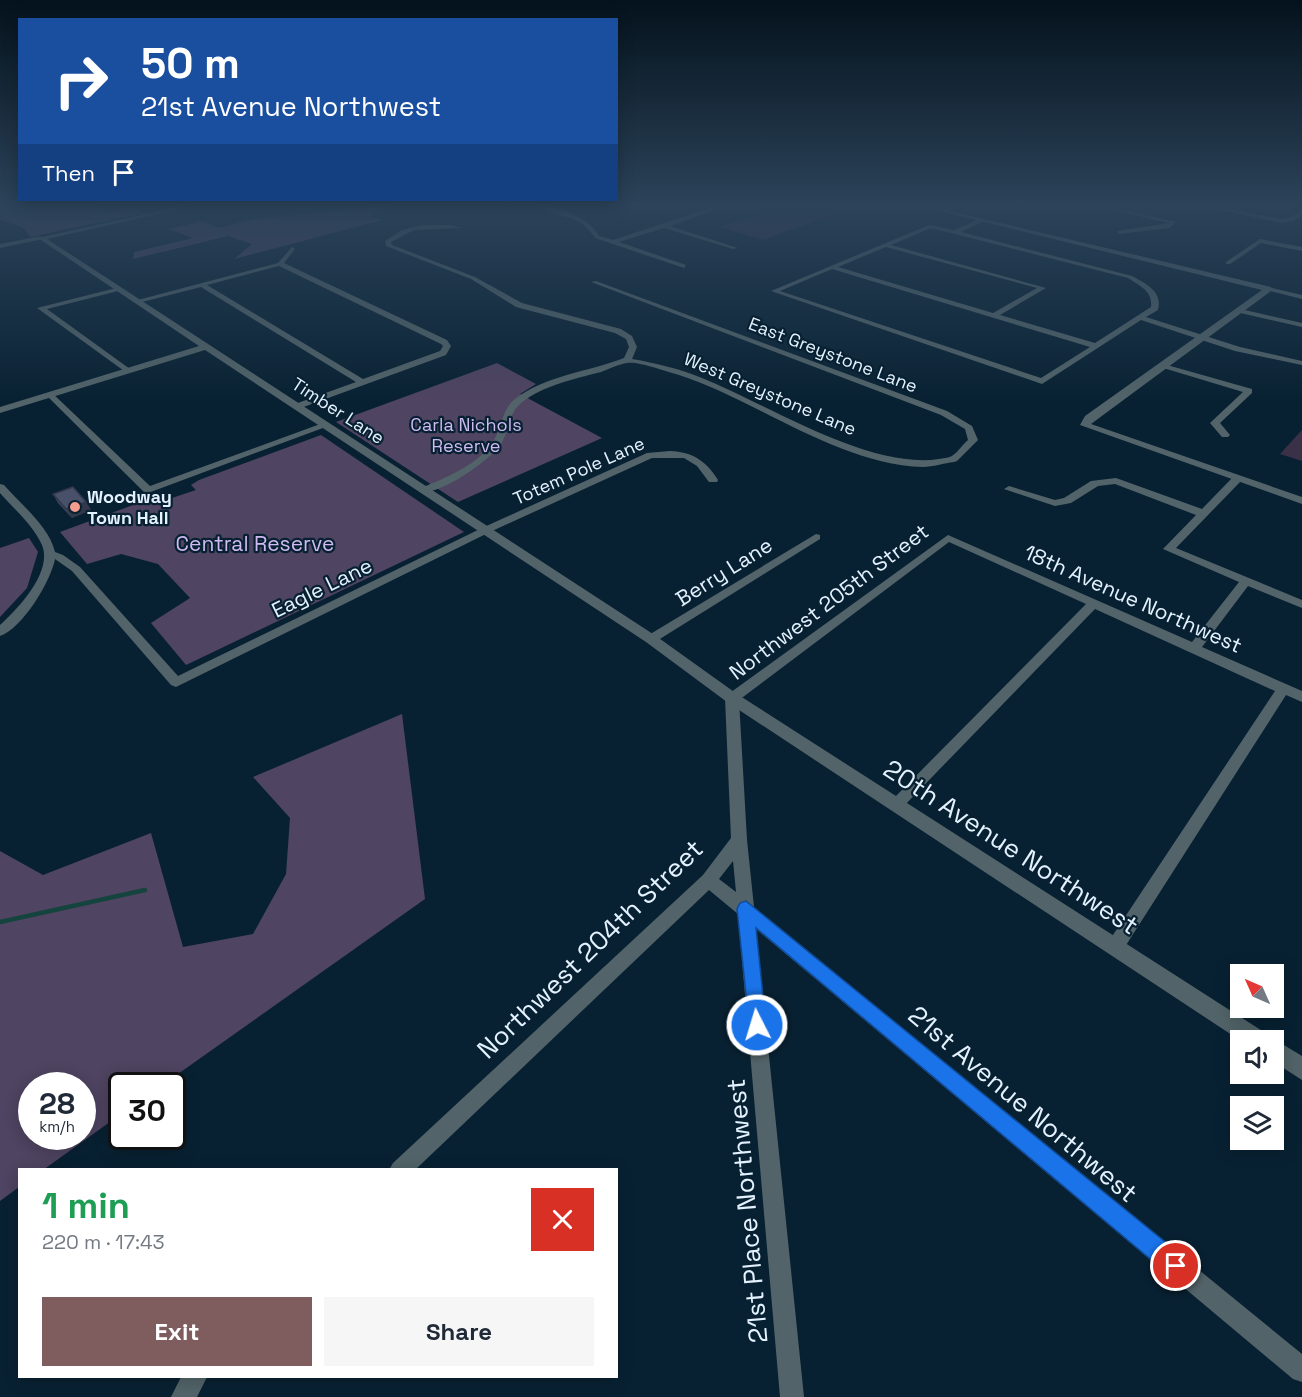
<!DOCTYPE html>
<html lang="en">
<head>
<meta charset="utf-8">
<style>
	body { margin:0; font-family:"Space Grotesk",sans-serif; background:#f6f6f7; color:#1f2937; height:100vh; display:flex; flex-direction:column; font-size:22px; white-space:nowrap }
	* { box-sizing:border-box; margin:0 }
	p { font-size:20px; color:#747a83 }
	.icon { flex:none; width:33px; height:33px; fill:none; stroke:currentColor; stroke-width:2; stroke-linecap:round; stroke-linejoin:round }
	.map { position:relative; flex:1; overflow:hidden }
	.sheet { position:absolute; left:18px; top:1168px; width:600px; height:210px; display:flex; flex-direction:column; background:#fff; border-radius:0px; box-shadow:0 3px 15px #0003 }
	.sheet>* { flex:none }
	.top-card { position:absolute; left:18px; top:18px; width:600px; height:183px; border-radius:0px; box-shadow:0 3px 15px #0003; background:#1a4fa0; color:#fff; overflow:hidden }
	.needle { width:39px; rotate:315deg }
	.fabs { position:absolute; left:1230px; top:964px; display:grid; gap:12px }
	.fabs a { display:grid; place-items:center; width:54px; height:54px; border-radius:0px; background:#fff; box-shadow:0 3px 15px #0003; font-size:30px }
	.speed { position:absolute; left:18px; top:1072px; display:flex; gap:12px; font-size:30px; font-weight:700; text-align:center }
	.speed>* { display:grid; place-content:center; width:78px; height:78px; border-radius:50%; background:#fff; box-shadow:0 3px 15px #0003; line-height:1 }
	.speed small { font-size:15px; font-weight:400 }
	.speed .limit { border:3px solid #111; border-radius:9px; background:#fff; color:#111 }
	.pin { position:absolute; display:grid; place-items:center; width:51px; height:51px; color:#fff; margin:-26px; border:3px solid #fff; border-radius:50%; box-shadow:0 2px 6px #0007 }
	.me { position:absolute; width:66px; margin:-33px; rotate:355deg; stroke-linejoin:round; filter:drop-shadow(0 0 4px #0008) }
	.turn { display:flex; align-items:center; gap:21px; height:126px; padding:0 24px; font-size:27px }
	.turn .icon { width:78px; height:78px; stroke-width:2.5 }
	.turn b { display:block; font-size:42px; line-height:51px }
	.then { display:flex; align-items:center; height:57px; padding:0 24px; background:#0003; gap:12px; font-size:22px }
	.round { display:grid; place-items:center; flex:none; width:63px; height:63px; border-radius:0px; background:#f6f6f7 }
	.headline { display:flex; align-items:center; justify-content:space-between; height:102px; padding:0 24px }
	h1 { font-size:36px; font-weight:600; line-height:45px; color:#1e9e55 }
	.action { display:flex; gap:12px; margin-top:auto; padding:12px 24px }
	.action a { flex:1; height:69px; border-radius:0px; background:#7f5d5f; color:#fff; font-size:24px; font-weight:600; line-height:69px; text-align:center }
	.action a+a { background:#f6f6f7; color:#1f2937 }
	.map>svg:first-child { display:block }
	.green { fill:#3a3149 }
	.forest { fill:#4f4461; fill-rule:evenodd }
	.lines { fill:none; stroke-linecap:round; stroke-linejoin:round }
	.stream { stroke:#15443f; stroke-width:4.5 }
	.minor { fill:#526469; fill-rule:evenodd }
	.tertiary { fill:#526469; fill-rule:evenodd }
	.wall { fill:#3e455b }
	.shaded-wall { fill:#32384a }
	.building { fill:#48506a; stroke:#32384a; stroke-width:1.5 }
	.route { fill:#1a73e8; stroke:#114b97; stroke-width:1.5 }
	.poi-dot { fill:#f59d8f; stroke:#082132; stroke-width:2 }
	.labels { text-anchor:middle; stroke-width:4.5; stroke-linejoin:round; paint-order:stroke }
	.far-street-label { font-size:18px; fill:#e4f2ff; stroke:#082132 }
	.far-park-label { font-size:18px; fill:#cfbaf2; stroke:#082132 }
	.far-poi-label { font-size:18px; font-weight:bold; fill:#e4f2ff; stroke:#082132; text-anchor:start }
	.park-label { font-size:21px; fill:#cfbaf2; stroke:#082132 }
	.street-label { font-size:21px; fill:#e4f2ff; stroke:#082132 }
	.near-street-label { font-size:26px; fill:#e4f2ff; stroke:#082132 }
</style>
</head>
<body>
<div class="map">
<svg width="1302" height="1397" viewBox="0 0 1302 1397">
	<rect width="100%" height="100%" fill="#082132"/>
	<g class="green">
		<path d="M780,207h76l-93,33 -43,-13z"/>
		<path d="M1302,430v31l-22,-7z"/>
	</g>
	<g class="forest">
		<path d="M0,207h97l9,5 31,-5 6,6 -113,24 -8,-10 -22,-7z"/>
		<path d="M373,207h66h-50l-19,9 13,4 -149,39 18,-15 -24,-8 -95,23 1,-7 59,-14 -25,-9 35,-8 15,7 37,-9z"/>
		<path d="M497,363l39,21 -16,10 82,44 -144,64 -122,-80z"/>
		<path d="M321,435l143,97 -278,133 -35,-42 39,-25 -32,-34 -37,-10 -34,10 -27,-32 92,-34 5,5 39,-13 -5,-5 8,-5z"/>
		<path d="M29,538l9,14 -11,36 -27,29v-69z"/>
		<path d="M402,714l23,185 -264,187h-39l-1,28 -78,56h-23l-1,17 -19,14v-350l43,24 108,-42 32,114 70,-13 33,-60 4,-56 -37,-41zM32,1086h50v51h-50z"/>
	</g>
	<g class="lines">
		<path class="stream" d="M0,922l145,-32"/>
		<g class="minor">
			<path d="M537,207c22,-1 51,9 62,29l14,4 99,-33h6l-7,5 -41,14 68,22 -5,1 -69,-21 -45,14 67,23 -2,3 -89,-30c-15,-25 -35,-19 -58,-31z"/>
			<path d="M950,207h7l-11,5 -5,-1z"/>
			<path d="M1099,207h10l67,15 -7,6 -50,6 -2,-3 52,-8z"/>
			<path d="M1208,207h10l64,12 7,-1 13,-7v4l-9,6 -11,2z"/>
			<path d="M982,218l2,3 -23,11 171,44c14,8 31,15 26,34l-12,7 94,30 62,14v4l-67,-14 -94,-31 -99,64 -271,-93 158,-66 25,5zM931,228l197,50c12,8 25,13 23,29l-56,36 -95,-28 46,-27 -155,-43zM886,247l151,41 -44,25 -155,-46zM832,269l258,78 -49,31 -261,-87z"/>
			<path d="M422,225h28l12,3 -48,2 -23,12 1,3 83,32 47,26 99,26 11,7 5,11 -5,12c24,4 48,10 70,19 65,26 167,92 237,81 4,-1 9,-1 13,-3 6,-4 11,-12 16,-16l-3,-11 -24,-14 -350,-133 5,-1 351,130 25,15 6,14 -21,21 -3,1c-10,1 -21,5 -31,5 -87,-3 -167,-68 -247,-93 -12,-3 -38,-13 -49,-11 -8,1 -18,6 -26,9 -27,7 -57,13 -80,31 -12,10 -12,28 -20,41 -11,16 -60,51 -80,48v-4c26,-11 58,-23 73,-48 8,-14 8,-31 21,-41 31,-24 73,-27 109,-41l5,-11 -3,-8 -11,-6 -99,-26 -45,-28 -85,-33 -1,-5 17,-11z"/>
			<path d="M41,236l2,3 -43,9v-4z"/>
			<path d="M1260,239l42,8v4l-41,-8 -31,21h-4v-2z"/>
			<path d="M292,247l3,2 -11,14 163,77 4,6 -5,9 -148,54 -3,-1v-4l61,-22 -155,-95 -63,16 -4,-2 144,-38zM279,266l162,78 2,2 -3,5 -77,28 -156,-94z"/>
			<path d="M120,287l2,3 -75,19 83,60 1,2 -4,2 -90,-65z"/>
			<path d="M1268,287l34,8v4l-36,-9z"/>
			<path d="M1236,308l66,15v4l-66,-15z"/>
			<path d="M1160,363l92,26v4l-32,30 10,12 -2,2h-6l-12,-14 33,-31 -83,-25z"/>
			<path d="M51,392l99,94 173,-63 8,2 -183,68 -4,-1 -96,-95 -1,-2z"/>
			<path d="M670,451c23,1 36,10 48,29l-1,2h-8l-12,-16 -13,-8h-32l-162,74 -314,155 -5,-2 -99,-114 -17,-12c-4,22 -33,70 -55,77v-11c18,-16 53,-53 42,-80 -9,-20 -28,-36 -42,-52v-9l4,1c17,20 45,41 51,67l8,3 17,12 98,109 304,-148 165,-75z"/>
			<path d="M1237,476l5,3 -1,2 -65,67 126,52v8l-54,-22 -46,61 100,44v11l-16,-7 -165,258 -6,2 -6,-2 -3,-6 3,-6 166,-250 -180,-82 -193,199 -5,2 -5,-2 -3,-4 3,-4 194,-196 -137,-62 -210,158 8,140 7,67 548,447v28l-9,-3 -537,-450 48,468h-24l-42,-483 -29,-24 -294,280h-26l4,-7 310,-288 28,-37 -6,-140 2,-3 221,-160 244,107 47,-60 -76,-33 33,-34 -81,-31 -17,2 -27,17 -16,3 -51,-17 5,-3 46,14 9,-2 27,-17 25,-3 86,31 31,-32zM733,861l3,31 -17,-13z"/>
			<path d="M816,534l4,1v4l-165,103h-8l-2,-3 2,-3z"/>
			<path d="M181,1377h26l-10,20h-26z"/>
		</g>
		<g class="tertiary">
			<path d="M178,207h11l-142,32 609,397 81,58 530,340 3,7 4,-2 28,17v24l-28,-18v-21h-33l-514,-339 -81,-60 -441,-292 -205,63v-6l199,-61 -161,-108z"/>
			<path d="M923,207h10l338,80v4l-180,133 211,73v7l-222,-79 5,-9 177,-126z"/>
		</g>
	</g>
	<path class="wall" d="M53,494l33,8 5,8 -19,8 -14,-15z"/>
	<path class="shaded-wall" d="M86,502l5,8 -19,8 -6,-9z"/>
	<path class="building" d="M73,487l13,15 -20,7 -13,-15z"/>
	<linearGradient id="sky" x2="0" y2="1"><stop stop-color="#04121c"/><stop offset="0.51" stop-color="#2c435a"/><stop offset="1" stop-color="#2c435a" stop-opacity="0"/></linearGradient>
	<rect width="1302" height="402" fill="url(#sky)"/>
	<path class="route" d="M746,901l439,357 3,8 -3,8 -9,3 -8,-3 -412,-346 10,97 -3,7 -6,3 -7,-3 -13,-123 3,-6z"/>
	<circle class="poi-dot" cx="75" cy="507" r="6"/>
	<g class="labels">
		<g class="far-street-label">
			<text transform="translate(833 355) rotate(21)" y="6">East Greystone Lane</text>
			<text transform="translate(770 394) rotate(23)" y="6">West Greystone Lane</text>
			<text transform="translate(338 411) rotate(33)" y="6">Timber Lane</text>
			<text transform="translate(579 471) rotate(-24)" y="6">Totem Pole Lane</text>
		</g>
		<g class="far-park-label">
			<text x="466" y="431">Carla Nichols<tspan x="466" dy="21">Reserve</tspan></text>
		</g>
		<g class="far-poi-label">
			<text x="87" y="503">Woodway<tspan x="87" dy="21">Town Hall</tspan></text>
		</g>
		<g class="park-label">
			<text x="255" y="551">Central Reserve</text>
		</g>
		<g class="street-label">
			<text transform="translate(724 572) rotate(-32)" y="7">Berry Lane</text>
			<text transform="translate(322 588) rotate(-26)" y="7">Eagle Lane</text>
			<text transform="translate(1133 599) rotate(24)" y="7">18th Avenue Northwest</text>
			<text transform="translate(829 602) rotate(-37)" y="7">Northwest 205th Street</text>
		</g>
		<g class="near-street-label">
			<text transform="translate(1011 847) rotate(33)" y="9">20th Avenue Northwest</text>
			<text transform="translate(590 949) rotate(-44)" y="9">Northwest 204th Street</text>
			<text transform="translate(1023 1104) rotate(40)" y="9">21st Avenue Northwest</text>
			<text transform="translate(747 1211) rotate(-95)" y="9">21st Place Northwest</text>
		</g>
	</g>
</svg>
<div class="fabs">
<a><svg class="needle" viewBox="-14 -14 28 28"><path d="M0-13l5 13h-10z" fill="#e53935"/><path d="M0 13l5-13h-10z" fill="#747a83"/></svg></a>
<a><svg class="icon" aria-label="sound" viewBox="0 0 24 24"><path d="M4 9h4l5-4v14l-5-4H4zM17 9q2 3 0 6"/></svg></a>
<a><svg class="icon" aria-label="layers" viewBox="0 0 24 24"><path d="M12 4l9 5-9 5-9-5zM3 14l9 5 9-5"/></svg></a>
</div>
<div class="speed"><div>28<small>km/h</small></div><div class="limit">30</div></div>
<div class="pin" style="left:1176px;top:1266px;background:#d93025"><svg class="icon" aria-label="arrive" viewBox="0 0 24 24"><path d="M6 21V4h12l-3 4 3 4H6"/></svg></div>
<svg class="me" style="left:757px;top:1025px" viewBox="-20 -20 40 40"><circle r="17" fill="#1a73e8" stroke="#fff" stroke-width="3"/><path d="M0-11L8 9 0 5-8 9z" fill="#fff"/></svg>
<div class="top-card">
<div class="turn"><svg class="icon" aria-label="right" viewBox="0 0 24 24"><path d="M7 20v-9h11M14 6l5 5-5 5"/></svg><div><b>50 m</b>21st Avenue Northwest</div></div>
<div class="then">Then<svg class="icon" aria-label="arrive" viewBox="0 0 24 24"><path d="M6 21V4h12l-3 4 3 4H6"/></svg></div>
</div>
<section class="sheet">
<div class="headline"><div><h1>1 min</h1><p>220 m · 17:43</p></div><a class="round" style="background:#d93025;color:#fff"><svg class="icon" aria-label="close" viewBox="0 0 24 24"><path d="M6 6l12 12M18 6L6 18"/></svg></a></div>
<div class="action"><a>Exit</a><a>Share</a></div>
</section>
</div>
</body>
</html>
